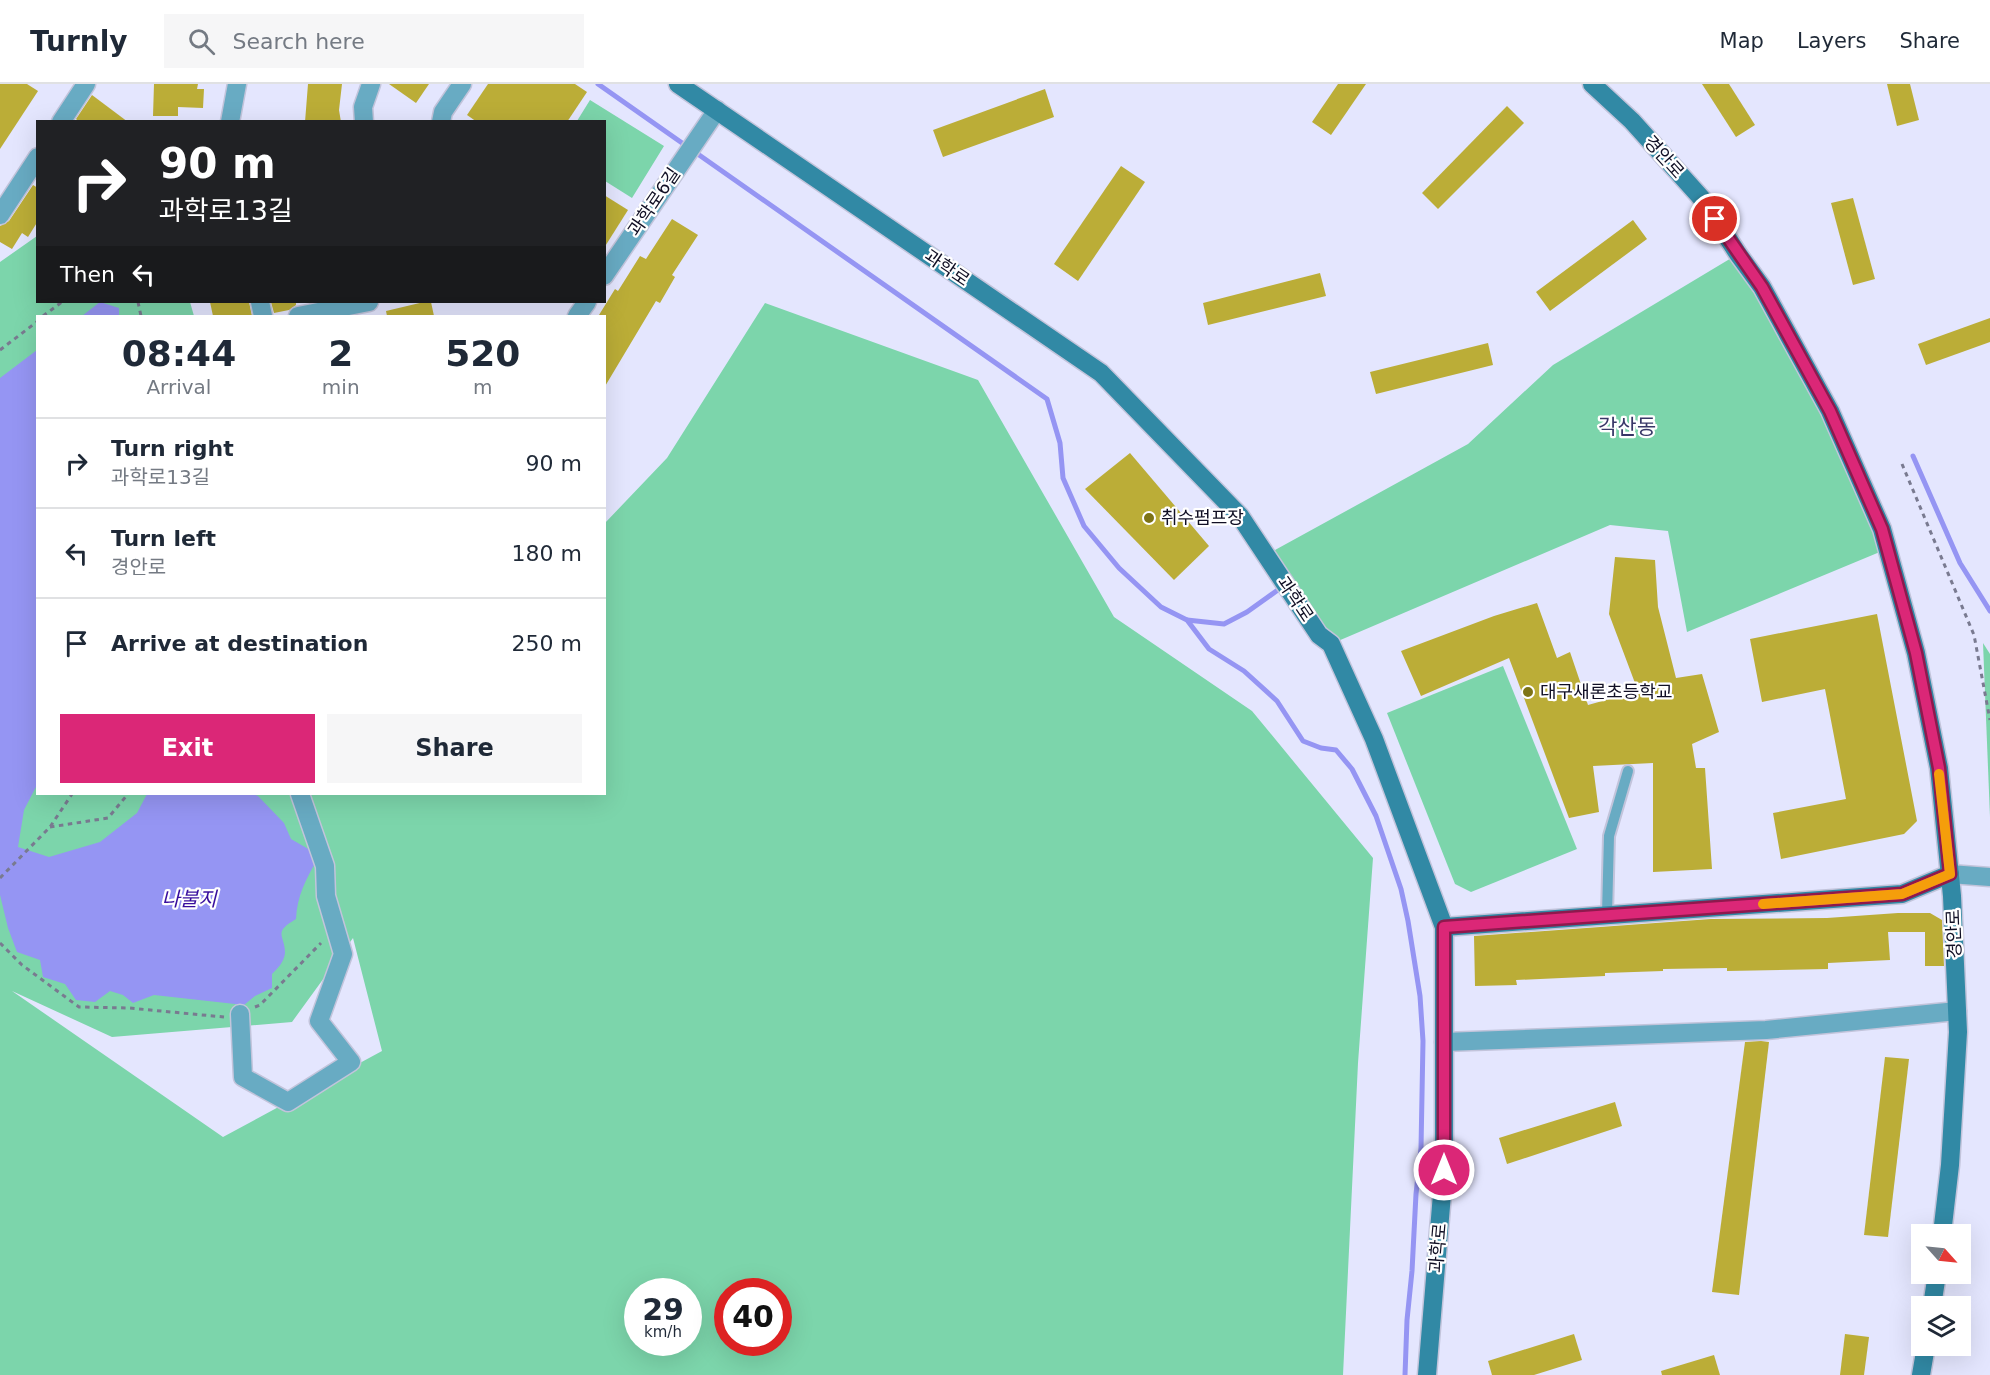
<!DOCTYPE html>
<html lang="en">
<head>
<meta charset="utf-8">
<style>
	body { margin:0; font-family:"DejaVu Sans","Noto Sans KR",sans-serif; background:#f6f6f7; color:#1f2937; height:100vh; display:flex; flex-direction:column; font-size:22px; white-space:nowrap }
	* { box-sizing:border-box; margin:0 }
	p { font-size:20px; color:#747a83 }
	.icon { flex:none; width:33px; height:33px; fill:none; stroke:currentColor; stroke-width:2; stroke-linecap:round; stroke-linejoin:round }
	.map { position:relative; flex:1; overflow:hidden }
	.sheet { position:absolute; left:36px; top:231px; width:570px; height:480px; display:flex; flex-direction:column; background:#fff; border-radius:0px; box-shadow:0 6px 24px #0002 }
	.sheet>* { flex:none }
	.top-card { position:absolute; left:36px; top:36px; width:570px; height:183px; border-radius:0px; box-shadow:0 6px 24px #0002; background:#202124; color:#fff; overflow:hidden }
	.needle { width:39px; rotate:117deg }
	.fabs { position:absolute; left:1911px; top:1140px; display:grid; gap:12px }
	.fabs a { display:grid; place-items:center; width:60px; height:60px; border-radius:0px; background:#fff; box-shadow:0 6px 24px #0002; font-size:30px }
	.speed { position:absolute; left:624px; top:1194px; display:flex; gap:12px; font-size:30px; font-weight:700; text-align:center }
	.speed>* { display:grid; place-content:center; width:78px; height:78px; border-radius:50%; background:#fff; box-shadow:0 6px 24px #0002; line-height:1 }
	.speed small { font-size:15px; font-weight:400 }
	.speed .limit { border:9px solid #d22; background:#fff; color:#111 }
	.pin { position:absolute; display:grid; place-items:center; width:51px; height:51px; color:#fff; margin:-26px; border:3px solid #fff; border-radius:50%; box-shadow:0 2px 6px #0007 }
	.me { position:absolute; width:66px; margin:-33px; rotate:0deg; stroke-linejoin:round; filter:drop-shadow(0 0 4px #0008) }
	.turn { display:flex; align-items:center; gap:21px; height:126px; padding:0 24px; font-size:27px }
	.turn .icon { width:78px; height:78px; stroke-width:2.5 }
	.turn b { display:block; font-size:42px; line-height:51px }
	.then { display:flex; align-items:center; height:57px; padding:0 24px; background:#0003; gap:12px; font-size:22px }
	.eta { display:flex; justify-content:space-evenly; align-items:center; height:102px; text-align:center }
	.eta b { font-size:36px; font-weight:700; line-height:42px }
	.button { display:flex; gap:12px; margin-top:auto; padding:12px 24px }
	.button a { flex:1; height:69px; border-radius:0px; background:#db2777; color:#fff; font-size:24px; font-weight:700; line-height:69px; text-align:center }
	.button a+a { background:#f6f6f7; color:#1f2937 }
	ul { padding:0; list-style:none }
	li { display:flex; align-items:center; gap:18px; height:90px; padding:0 24px; border-top:2px solid #e0e1e3 }
	li div { flex:1 }
	li b { display:block; font-size:22px }
	li em { font-style:normal }
	header { display:flex; align-items:center; gap:36px; box-sizing:border-box; height:84px; padding:0 30px; background:#fff; border-bottom:2px solid #e0e1e3 }
	header strong { font-size:28px }
	nav { display:flex; gap:33px; margin-inline-start:auto; font-size:21px }
	.search { width:420px; height:54px; background:#f6f6f7; display:flex; align-items:center; gap:15px; box-sizing:border-box; padding:0 21px; border-radius:0px; color:#747a83; font-size:22px }
	.map>svg:first-child { display:block }
	.green { fill:#7cd5ab; fill-rule:evenodd }
	.water { fill:#9595f3 }
	.lines { fill:none; stroke-linecap:round; stroke-linejoin:round }
	.stream { stroke:#9595f3; stroke-width:5 }
	.building { fill:#bbad37 }
	.lane-casing { stroke:#c2c4db; stroke-width:14 }
	.street-casing { stroke:#c2c4db; stroke-width:21 }
	.secondary-casing { stroke:#c2c4db; stroke-width:21 }
	.path { stroke:#797a90; stroke-width:3; stroke-dasharray:4.5 4.5; stroke-linecap:butt }
	.lane { stroke:#68abc3; stroke-width:10 }
	.street { stroke:#68abc3; stroke-width:18 }
	.secondary { stroke:#3189a5; stroke-width:18 }
	.route-casing { stroke:#8e194d; stroke-width:15 }
	.route { stroke:#db2777; stroke-width:10 }
	.slow { stroke:#f59e0b; stroke-width:10 }
	.poi-dot { fill:#7e7416; stroke:#fff; stroke-width:2 }
	.labels { text-anchor:middle; stroke-width:4.5; stroke-linejoin:round; paint-order:stroke }
	.street-label { font-size:18px; fill:#100f24; stroke:#fff }
	.poi-label { font-size:18px; fill:#100f24; stroke:#fff; text-anchor:start }
	.water-label { font-size:20px; font-style:italic; fill:#380e9d; stroke:#fff }
	.quarter-label { font-size:21px; fill:#383767; stroke:#fff }
</style>
</head>
<body>
<header>
<strong>Turnly</strong>
<div class="search"><svg class="icon" aria-label="search" viewBox="0 0 24 24"><circle cx="10" cy="10" r="6"/><path d="M15 15l6 6"/></svg>Search here</div>
<nav><a>Map</a><a>Layers</a><a>Share</a></nav>
</header>
<div class="map">
<svg width="1990" height="1291" viewBox="0 0 1990 1291">
	<rect width="100%" height="100%" fill="#e4e6fe"/>
	<g class="green">
		<path d="M590,16l74,46 -32,52 -27,-17 -1,-59 -27,-1z"/>
		<path d="M37,152l1,66h152l4,14h-156v478h566l1,-271 62,-65 98,-155 213,77 136,237 138,94 121,147 -15,205 -15,312h-1343v-1113zM353,854l29,113 -159,86 -211,-146 100,46 180,-15zM638,1208h50v50h-50zM728,1208h50v50h-50z"/>
		<path d="M1738,170l24,33 125,262 -200,83 -19,-101 -58,-6 -279,119 -65,-89 202,-111 85,-79z"/>
		<path d="M1983,559l7,11v163z"/>
		<path d="M1503,582l74,183 -106,43 -16,-8 -68,-171z"/>
	</g>
	<g class="water">
		<path d="M100,218l19,6v8h-37z"/>
		<path d="M37,266l1,433 -14,27 -6,37 31,10 51,-15 37,-29 10,-19h106l5,2 26,27 7,16 19,11 7,10c-11,19 -20,36 -21,59 -24,14 -11,16 -11,34 -1,9 -7,15 -13,21v14l-17,8 -11,9 -90,-10 -21,8 -10,-8 -13,-4 -15,11 -19,-2 -11,-16 -22,-7 -3,-17 -23,-8 -9,-24 -8,-33v-517z"/>
	</g>
	<g class="lines">
		<g class="stream">
			<path d="M598,0l449,315 13,44 3,35 21,48 35,42 42,39 26,13 22,29 35,22 33,30 26,40 18,7 15,2 16,19 24,47 25,73 7,32 12,75 3,45 -2,107 -5,46 -4,77 -5,49 -2,55"/>
			<path d="M1913,372l47,107 30,48"/>
			<path d="M1187,536l37,4 23,-12 35,-25"/>
		</g>
	</g>
	<g class="building">
		<path d="M0,0h27l11,7 -38,58z"/>
		<path d="M154,0h44l-1,5h7l-1,19 -25,-1v9h-25z"/>
		<path d="M308,0h34l-3,26 2,12h-36z"/>
		<path d="M389,0h40l-13,19z"/>
		<path d="M488,0h87l12,8 -20,30h-90l-10,-7z"/>
		<path d="M1338,0h28l-35,51 -19,-13z"/>
		<path d="M1702,0h27l26,41 -19,12z"/>
		<path d="M1887,0h23l9,36 -22,6z"/>
		<path d="M1045,5l9,28 -111,40 -10,-27z"/>
		<path d="M92,11l36,27h-49l-3,-3z"/>
		<path d="M1507,22l17,17 -86,86 -16,-16z"/>
		<path d="M1121,82l24,16 -67,99 -24,-17z"/>
		<path d="M33,101l5,3v33l-10,16 -6,-4 -10,16 -12,-7v-16l9,-5z"/>
		<path d="M604,111l24,15 -24,38z"/>
		<path d="M1853,114l22,81 -22,6 -22,-82z"/>
		<path d="M672,135l26,16 -26,40 3,2 -15,26 -4,-2 -52,87v-72l-5,-1 16,-26 3,2 22,-35 6,3z"/>
		<path d="M1633,136l14,19 -97,72 -14,-19z"/>
		<path d="M1320,189l6,23 -118,29 -5,-22z"/>
		<path d="M210,218h39l3,14h-39z"/>
		<path d="M271,218h25v3l-7,5 -15,3z"/>
		<path d="M424,218h7l3,14h-47l-1,-5z"/>
		<path d="M1990,234v24l-64,23 -8,-21z"/>
		<path d="M1488,259l5,22 -117,29 -6,-22z"/>
		<path d="M1130,369l79,93 -35,34 -89,-91z"/>
		<path d="M1615,473l40,3 3,47 18,71 26,-4 17,58 -27,12 4,24h9l7,101 -59,3v-109l-60,3 6,46 -30,6 -60,-160 -88,38 -20,-45 93,-35 43,-13 20,55 13,-6 18,53 50,-14 -29,-77z"/>
		<path d="M1877,530l40,207 -13,13 -123,25 -8,-46 73,-14 -21,-110 -63,13 -12,-63z"/>
		<path d="M1898,829h32l12,7 2,46h-19v-34h-37l2,28 -62,3v6l-101,2v-3l-64,1v2l-58,2v3l-89,4 1,5 -42,1 -1,-50 237,-17 116,-1z"/>
		<path d="M1761,957l8,1 -30,253 -27,-3 33,-250z"/>
		<path d="M1885,973l24,2 -21,178 -24,-2z"/>
		<path d="M1615,1018l7,24 -115,38 -8,-26z"/>
		<path d="M1574,1250l8,26 -48,15h-42l-4,-14z"/>
		<path d="M1845,1250l24,3 -5,38h-24z"/>
		<path d="M1714,1271l6,20h-58l-1,-4z"/>
	</g>
	<g class="lines">
		<defs>
			<path id="lane" d="M1607,831l2,-79 19,-65"/>
			<g id="street">
				<path d="M61,38l25,-38"/>
				<path d="M230,38l7,-38"/>
				<path d="M364,38l-1,-15 8,-23"/>
				<path d="M441,38l2,-10 19,-28"/>
				<path d="M0,131l38,-58"/>
				<path d="M604,192l113,-166"/>
				<path d="M260,218l3,14"/>
				<path d="M298,232l71,-14"/>
				<path d="M577,232l10,-14"/>
				<path d="M1950,790l40,3"/>
				<path d="M240,930l3,63 45,25 63,-40 -32,-41 24,-67 -17,-58 -1,-30 -25,-72"/>
				<path d="M1444,958l322,-12 191,-19"/>
			</g>
			<g id="secondary">
				<path d="M678,0l423,289 139,143 79,119 12,9 43,95 70,188v243l-17,205"/>
				<path d="M1592,0l40,37 72,80 34,53 24,33 68,124 52,118 34,124 23,115 13,128 6,136 -8,133 -8,69"/>
				<path d="M1444,843l458,-33 48,-20"/>
				<path d="M1932,1222l5,-32"/>
				<path d="M1921,1291l5,-29"/>
			</g>
		</defs>
		<use href="#lane" class="lane-casing"/>
		<use href="#street" class="street-casing"/>
		<use href="#secondary" class="secondary-casing"/>
		<g class="path">
			<path d="M138,218l3,14"/>
			<path d="M43,232l19,-14"/>
			<path d="M0,266l38,-29"/>
			<path d="M1902,380l72,171 16,85"/>
			<path d="M50,743l58,-9 20,-24"/>
			<path d="M0,794l50,-51 22,-33"/>
			<path d="M0,859l22,22 57,42 50,1 95,9"/>
			<path d="M255,923l5,-2 61,-62"/>
		</g>
		<use href="#lane" class="lane"/>
		<use href="#street" class="street"/>
		<use href="#secondary" class="secondary"/>
	</g>
	<g class="lines">
		<defs>
			<path id="route" d="M1444,1086v-243l458,-33 48,-20 -11,-106 -23,-115 -34,-124 -52,-118 -68,-124 -47,-68"/>
		</defs>
		<use href="#route" class="route-casing"/>
		<use href="#route" class="route"/>
		<path class="slow" d="M1763,820l139,-10 48,-20 -11,-100"/>
	</g>
	<g class="poi-dot">
		<circle cx="1149" cy="434" r="6"/>
		<circle cx="1528" cy="608" r="6"/>
	</g>
	<g class="labels">
		<g class="street-label">
			<text transform="translate(1664 73) rotate(48)" y="6">경안로</text>
			<text transform="translate(654 118) rotate(-56)" y="6">과학로6길</text>
			<text transform="translate(947 184) rotate(34)" y="6">과학로</text>
			<text transform="translate(1295 515) rotate(56)" y="6">과학로</text>
			<text transform="translate(1954 850) rotate(-92)" y="6">경안로</text>
			<text transform="translate(1438 1164) rotate(-85)" y="6">과학로</text>
		</g>
		<g class="poi-label">
			<text x="1161" y="440">취수펌프장</text>
			<text x="1540" y="614">대구새론초등학교</text>
		</g>
		<g class="water-label">
			<text x="189" y="822">나불지</text>
		</g>
		<g class="quarter-label">
			<text x="1627" y="350">각산동</text>
		</g>
	</g>
</svg>
<div class="fabs">
<a><svg class="needle" viewBox="-14 -14 28 28"><path d="M0-13l5 13h-10z" fill="#e53935"/><path d="M0 13l5-13h-10z" fill="#747a83"/></svg></a>
<a><svg class="icon" aria-label="layers" viewBox="0 0 24 24"><path d="M12 4l9 5-9 5-9-5zM3 14l9 5 9-5"/></svg></a>
</div>
<div class="speed"><div>29<small>km/h</small></div><div class="limit">40</div></div>
<div class="pin" style="left:1715px;top:135px;background:#d93025"><svg class="icon" aria-label="arrive" viewBox="0 0 24 24"><path d="M6 21V4h12l-3 4 3 4H6"/></svg></div>
<svg class="me" style="left:1444px;top:1086px" viewBox="-20 -20 40 40"><circle r="17" fill="#db2777" stroke="#fff" stroke-width="3"/><path d="M0-11L8 9 0 5-8 9z" fill="#fff"/></svg>
<div class="top-card">
<div class="turn"><svg class="icon" aria-label="right" viewBox="0 0 24 24"><path d="M7 20v-9h11M14 6l5 5-5 5"/></svg><div><b>90 m</b>과학로13길</div></div>
<div class="then">Then<svg class="icon" aria-label="left" viewBox="0 0 24 24"><path d="M17 20v-9H6M10 6l-5 5 5 5"/></svg></div>
</div>
<section class="sheet">
<div class="eta">
<div><b>08:44</b><p>Arrival</p></div>
<div><b>2</b><p>min</p></div>
<div><b>520</b><p>m</p></div>
</div>
<ul>
<li><svg class="icon" aria-label="right" viewBox="0 0 24 24"><path d="M7 20v-9h11M14 6l5 5-5 5"/></svg><div><b>Turn right</b><p>과학로13길</p></div><em>90 m</em></li>
<li><svg class="icon" aria-label="left" viewBox="0 0 24 24"><path d="M17 20v-9H6M10 6l-5 5 5 5"/></svg><div><b>Turn left</b><p>경안로</p></div><em>180 m</em></li>
<li><svg class="icon" aria-label="arrive" viewBox="0 0 24 24"><path d="M6 21V4h12l-3 4 3 4H6"/></svg><div><b>Arrive at destination</b></div><em>250 m</em></li>
</ul>
<div class="button"><a>Exit</a><a>Share</a></div>
</section>
</div>
</body>
</html>
